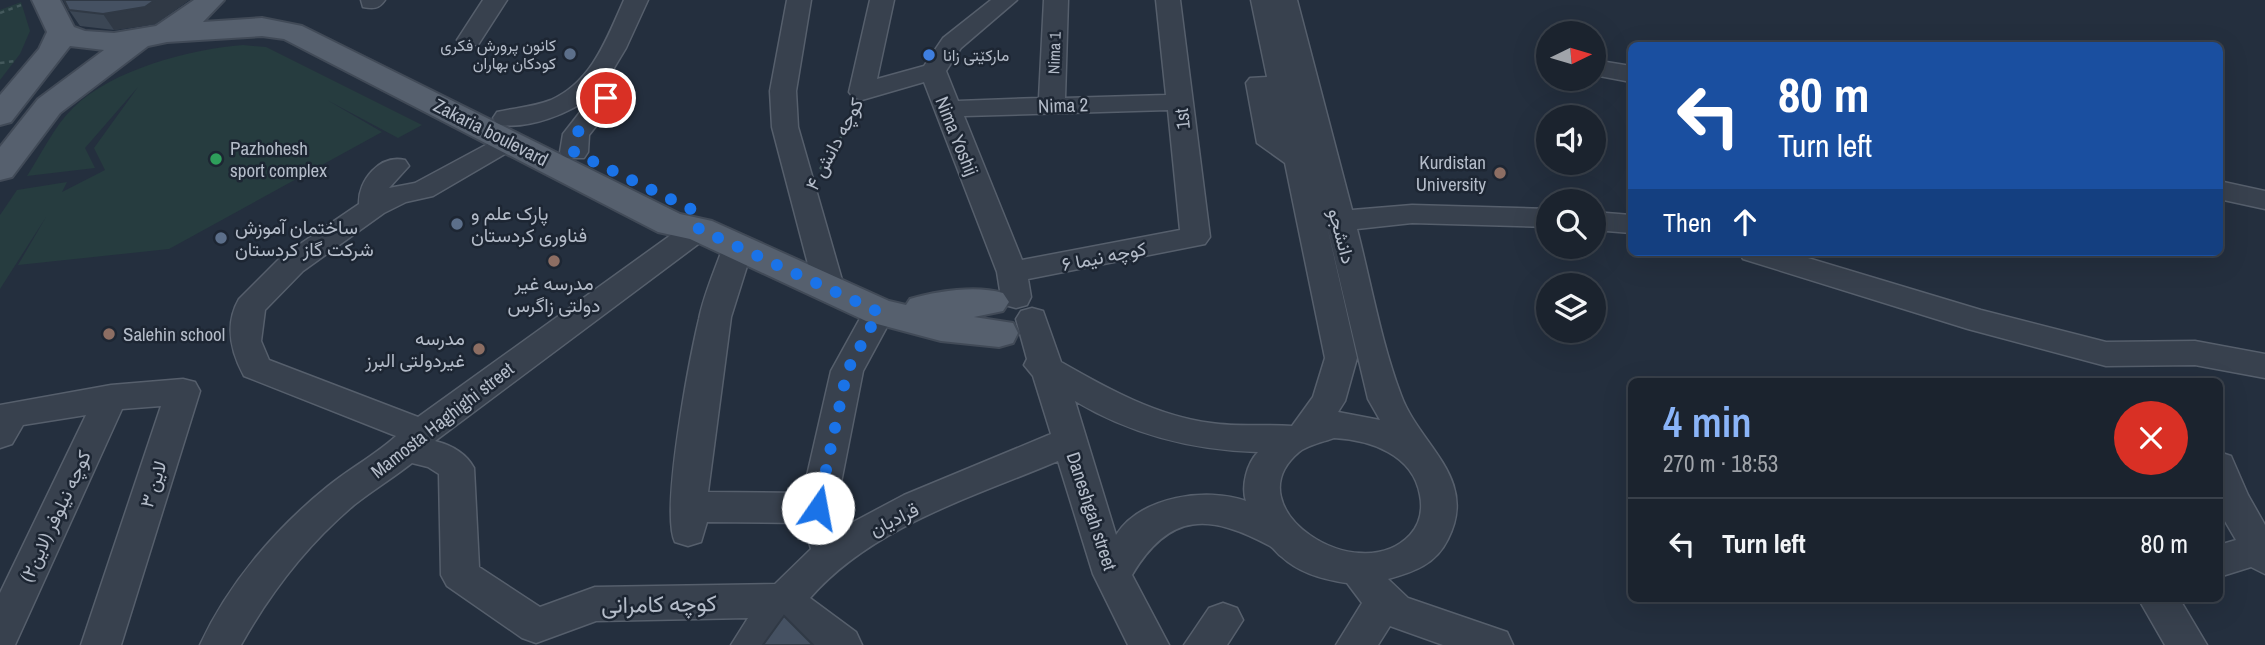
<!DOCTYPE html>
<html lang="en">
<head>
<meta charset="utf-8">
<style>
	body { margin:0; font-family:"Archivo Narrow",Vazirmatn,sans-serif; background:#282f3a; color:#f1f3f6; height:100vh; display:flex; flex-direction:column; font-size:26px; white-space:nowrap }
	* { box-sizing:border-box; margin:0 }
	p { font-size:23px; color:#a0a4aa }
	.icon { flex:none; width:38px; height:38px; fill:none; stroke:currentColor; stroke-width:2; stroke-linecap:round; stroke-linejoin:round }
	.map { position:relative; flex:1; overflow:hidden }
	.details { position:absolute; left:1628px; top:378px; width:595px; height:224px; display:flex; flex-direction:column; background:#1b232e; border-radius:10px; box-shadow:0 7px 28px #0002,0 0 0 2px #39404a }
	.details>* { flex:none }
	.top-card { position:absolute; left:1628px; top:42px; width:595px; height:214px; border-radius:10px; box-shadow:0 7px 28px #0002,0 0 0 2px #39404a; background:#1a4fa0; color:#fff; overflow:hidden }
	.needle { width:46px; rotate:85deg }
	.buttons { position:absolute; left:1536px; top:21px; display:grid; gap:14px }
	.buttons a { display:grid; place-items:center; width:70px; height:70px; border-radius:50%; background:#1b232e; box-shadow:0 7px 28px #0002,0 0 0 2px #39404a; font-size:35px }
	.pin { position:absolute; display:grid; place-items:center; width:60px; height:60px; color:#fff; margin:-30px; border:4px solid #fff; border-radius:50%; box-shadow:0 2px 7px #0007 }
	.me { position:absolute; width:77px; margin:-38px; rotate:12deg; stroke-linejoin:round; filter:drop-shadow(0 0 5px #0008) }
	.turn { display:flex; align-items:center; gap:24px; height:147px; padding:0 35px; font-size:32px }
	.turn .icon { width:91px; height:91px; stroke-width:2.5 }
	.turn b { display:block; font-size:49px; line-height:60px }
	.then { display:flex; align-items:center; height:66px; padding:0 35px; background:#0003; gap:14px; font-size:26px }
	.round { display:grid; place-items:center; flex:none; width:74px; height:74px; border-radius:37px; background:#282f3a }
	.overview { display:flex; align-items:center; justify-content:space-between; height:119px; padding:0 35px }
	h1 { font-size:42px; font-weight:600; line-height:52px; color:#8ab4f8 }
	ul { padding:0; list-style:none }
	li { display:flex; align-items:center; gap:21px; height:91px; padding:0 35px; border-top:2px solid #39404a }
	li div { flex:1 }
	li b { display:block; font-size:26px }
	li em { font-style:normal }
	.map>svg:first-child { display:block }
	.green { fill:#263c3f }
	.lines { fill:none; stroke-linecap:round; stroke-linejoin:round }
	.minor-casing { stroke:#565f6c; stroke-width:3 }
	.major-casing { stroke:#414a57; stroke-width:4 }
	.path { stroke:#44595c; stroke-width:2.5; stroke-dasharray:4.5 4.5; stroke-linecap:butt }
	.minor { fill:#38414e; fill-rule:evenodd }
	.major { fill:#56606e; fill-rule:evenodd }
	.wall { fill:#3b4654 }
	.shaded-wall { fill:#303945 }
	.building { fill:#455162; stroke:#303945; stroke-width:2 }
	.route { stroke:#1a73e8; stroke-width:12; stroke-dasharray:0 21.6 }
	.service-dot { fill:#5c6f8a; stroke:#1d2633; stroke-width:2.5 }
	.shop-dot { fill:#3f7fe0; stroke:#1d2633; stroke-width:2.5 }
	.leisure-dot { fill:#2e9e5b; stroke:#1d2633; stroke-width:2.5 }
	.education-dot { fill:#8d6e63; stroke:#1d2633; stroke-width:2.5 }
	.labels { text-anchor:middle; stroke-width:5; stroke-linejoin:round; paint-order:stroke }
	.far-poi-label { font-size:16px; fill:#b4bcc9; stroke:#1d2633; text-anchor:end }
	.far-street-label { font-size:16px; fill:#b4bcc9; stroke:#1d2633 }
	.street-label { font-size:19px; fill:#b4bcc9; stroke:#1d2633 }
	.poi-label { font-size:19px; fill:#b4bcc9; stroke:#1d2633; text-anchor:start }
	.near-street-label { font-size:23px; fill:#b4bcc9; stroke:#1d2633 }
</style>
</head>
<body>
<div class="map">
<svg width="2265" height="645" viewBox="0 0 2265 645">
	<rect width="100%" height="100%" fill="#242f3e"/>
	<g class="green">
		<path d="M21,2l9,29 -10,23 -20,26v-70z"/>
		<path d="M243,45l23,2 156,78 -24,13 -71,-38 55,32 -213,117 -151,16 28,-48 -46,72v-74l17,-25 50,-8 -5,10 43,-22 -11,-22 44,-61 -53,61 10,20 -68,8c14,-21 27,-50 46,-68 38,-38 117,-59 170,-63z"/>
	</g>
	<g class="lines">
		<defs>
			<g id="minor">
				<path d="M361,0h24c-6,9 -12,9 -22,7z"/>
				<path d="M483,0h24l-29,45h-18l-3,-5z"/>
				<path d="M624,0h24l-22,48 -18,30 17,1 4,5 -40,51 -1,17 -4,6h-20l-4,-6 3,-18 32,-41c-22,20 -69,38 -98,31l-4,-6 4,-6c18,-4 36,-5 54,-12 41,-18 56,-62 73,-100z"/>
				<path d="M787,0h24l-15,91 2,36 46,160 -4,7 -11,4 -11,-4 -4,-7 -42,-160 -2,-36z"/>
				<path d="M870,0h24l-17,79 47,-13 19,-28 48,-38h26l-56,48 -15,23 12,30 81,-3 5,-98h24l-3,98 101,-3 -10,-95h24l30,237 -5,7 -177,35 3,18 -4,8 -11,3 -11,-3 -4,-8 -4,-25 -73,-190 -62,18 -9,-3 -4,-5zM1168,110l12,120 -158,30 -58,-144z"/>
				<path d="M1251,0h46l55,210 60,-5 137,4v18l-137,-4 -55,6c14,54 24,113 44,166 18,50 78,83 47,144 -12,25 -34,33 -60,40l20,19 99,34 6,13h-70l-53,-19 -12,19h-42l26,-42 -15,-20c-22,-3 -48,-10 -65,-26 -5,-3 -7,-8 -12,-11 -60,-32 -100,-35 -138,29l37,70h-41l-35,-71 -35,-113c-85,36 -185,65 -248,137l46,34 6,13h-50l-24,-19 -14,19h-43l17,-27 -152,3 -60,22 -14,-5 -75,-52 -6,-11 -2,-101 -11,-7 -16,-4c-19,15 -39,27 -58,42 -46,39 -84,88 -113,140h-41c28,-61 75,-116 127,-158 22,-18 48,-32 69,-51l-152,-60c-13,-24 -20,-51 -5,-77l42,-42 78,-53c-1,-24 21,-50 46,-44l4,6 -20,22 26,-5 93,-50 9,2 4,6 -4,6 -84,49 -27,6 -22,11 -81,58 -38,39 -4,31 8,19 149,57 271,-195 10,-3 10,3 5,7 -5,7 -274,205c16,4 31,12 39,27l5,99 61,40 55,-20 180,-3 36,-35 -7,-26 -97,-1 -6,20 -13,4 -13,-4c-15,-30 15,-185 24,-223 5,-25 16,-49 24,-72l5,-7 10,-3 10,3 5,7 -22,70 -23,175 95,1 28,-122 37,-67 11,-3 11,3 5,8 -32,59 -27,137 6,20 62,-33 147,-61 -18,-58 -9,-11 3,-6 -11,-40 5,-8 11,-3 11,3 18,51c47,27 96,54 150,61 26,4 55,1 81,3l21,-29 12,-39 -40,-195 -28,-20 -11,-60 4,-5 17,-1zM1327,226l41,173 12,21 -42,-8 7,-11 12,-43zM1075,401c57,34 117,49 183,51 -11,11 -17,34 -12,49 -39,-14 -105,-5 -130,34zM1334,438c36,2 79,16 86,57 3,15 0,29 -10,40 -52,55 -178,-27 -111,-83 9,-7 24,-10 35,-14z"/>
				<path d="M1594,60l37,6v16l-37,-7z"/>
				<path d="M2219,181l46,10v18l-46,-10z"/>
				<path d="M1594,212l37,3v18l-37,-3z"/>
				<path d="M1739,252h49l193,58 125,32 89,-1 70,13v24l-70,-13 -89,1 -138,-37 -225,-70z"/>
				<path d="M183,379l12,3 5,9 -79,254h-40l80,-239 -39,3 -107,236h-15v-52l86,-178 -63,10 -11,19 -12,4v-43l111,-20z"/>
				<path d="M2219,452l12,4 17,39 17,30v49l-14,-7 -32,10v-32l17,-5 -17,-29z"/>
				<path d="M2138,598h41l28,47h-42z"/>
				<path d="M1223,603l14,5 6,12 -16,25h-43l25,-37z"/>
			</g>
			<path id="major" d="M32,0h28l14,27 11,4 29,2 42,-7 38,-26h30l-21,22 59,-4 40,8 378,188 32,7 177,80 17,4 4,-6c27,-8 66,-14 93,-6l6,9 -6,9 -29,6 39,6 5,10 -5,10 -14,4 -58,-6 -75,-20 -176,-82 -32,-7 -374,-193 -22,-3 -95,6 -19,4 -88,67 -48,64 -12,3v-33l38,-48 66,-49 -34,-4 -59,76 -11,3v-30l39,-46 8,-17z"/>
		</defs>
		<use href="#minor" class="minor-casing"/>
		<use href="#major" class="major-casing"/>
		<g class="path">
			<path d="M0,13l24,-9"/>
			<path d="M0,63l15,-2"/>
			<path d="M820,169l20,-30 14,-30"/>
		</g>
		<use href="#minor" class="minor"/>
		<use href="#major" class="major"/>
	</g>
	<path class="wall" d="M64,0h125l-34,24 -41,6 -34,-4 -11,-16z"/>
	<path class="shaded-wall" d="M155,0h34l-34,24 -41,6 -11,-16z"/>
	<g class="building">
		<path d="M64,0h91l-10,7 -42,7 -34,-4z"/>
		<path d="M784,616l29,29h-50z"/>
	</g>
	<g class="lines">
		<path class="route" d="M606,98l-30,36 -2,18 117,57 8,20 180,83 -32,59 -29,137"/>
	</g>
	<g class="service-dot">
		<circle cx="570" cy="54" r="7"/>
		<circle cx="457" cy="224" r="7"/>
		<circle cx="221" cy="238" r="7"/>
	</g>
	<circle class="shop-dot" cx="929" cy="55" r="7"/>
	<circle class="leisure-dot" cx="216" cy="159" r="7"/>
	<g class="education-dot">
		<circle cx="1500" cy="173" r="7"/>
		<circle cx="554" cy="261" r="7"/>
		<circle cx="109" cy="334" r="7"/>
		<circle cx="479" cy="349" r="7"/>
	</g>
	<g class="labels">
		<g class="far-poi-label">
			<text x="556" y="51">کانون پرورش فکری<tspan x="556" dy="18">کودکان بهاران</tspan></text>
			<text x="943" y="61" text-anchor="start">مارکێتی زانا</text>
		</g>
		<g class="far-street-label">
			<text transform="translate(1054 53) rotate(-88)" y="6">Nima 1</text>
		</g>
		<g class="street-label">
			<text transform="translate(1063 105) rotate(-2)" y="7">Nima 2</text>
			<text transform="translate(1182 119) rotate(-96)" y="7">1st</text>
			<text transform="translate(491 132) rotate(27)" y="7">Zakaria boulevard</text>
			<text transform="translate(957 136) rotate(68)" y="7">Nima Yoshij</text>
			<text transform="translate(834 144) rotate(-62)" y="7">کوچه دانش ۴</text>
			<text transform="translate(1342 236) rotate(75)" y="7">دانشجو</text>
			<text transform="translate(1104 256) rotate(-11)" y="7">کوچه نیما ۶</text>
			<text transform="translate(442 420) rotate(-38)" y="7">Mamosta Haghighi street</text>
			<text transform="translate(153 484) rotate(-72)" y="7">لاین ۳</text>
			<text transform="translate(1092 511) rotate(72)" y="7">Daneshgah street</text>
			<text transform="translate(55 516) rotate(-65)" y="7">کوچه نیلوفر (لاین۲)</text>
			<text transform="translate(894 519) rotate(-26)" y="7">قرادیان</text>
		</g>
		<g class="poi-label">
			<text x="230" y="155">Pazhohesh<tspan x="230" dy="22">sport complex</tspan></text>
			<text x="1486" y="169" text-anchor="end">Kurdistan<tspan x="1486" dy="22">University</tspan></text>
			<text x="471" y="220">پارک علم و<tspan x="471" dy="22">فناوری کردستان</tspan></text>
			<text x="235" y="234">ساختمان آموزش<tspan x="235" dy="22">شرکت گاز کردستان</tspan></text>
			<text x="554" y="290" text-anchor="middle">مدرسه غیر<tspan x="554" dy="22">دولتی زاگرس</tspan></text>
			<text x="123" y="341">Salehin school</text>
			<text x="465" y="345" text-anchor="end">مدرسه<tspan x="465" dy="22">غیردولتی البرز</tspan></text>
		</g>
		<g class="near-street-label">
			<text transform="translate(659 604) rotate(-1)" y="8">کوچه کامرانی</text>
		</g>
	</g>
</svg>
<div class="buttons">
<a><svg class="needle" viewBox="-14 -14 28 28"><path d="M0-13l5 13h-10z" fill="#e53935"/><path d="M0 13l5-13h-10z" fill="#a0a4aa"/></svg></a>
<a><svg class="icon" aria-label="sound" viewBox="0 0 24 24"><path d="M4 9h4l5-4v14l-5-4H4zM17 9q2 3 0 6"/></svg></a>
<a><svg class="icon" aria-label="search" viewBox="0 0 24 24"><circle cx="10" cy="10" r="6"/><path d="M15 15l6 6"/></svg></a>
<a><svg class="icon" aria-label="layers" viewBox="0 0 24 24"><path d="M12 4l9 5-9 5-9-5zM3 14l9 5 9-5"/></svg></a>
</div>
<div class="pin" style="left:606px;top:98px;background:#d93025"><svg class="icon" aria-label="arrive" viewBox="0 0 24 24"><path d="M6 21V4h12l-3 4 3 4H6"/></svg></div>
<svg class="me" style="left:818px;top:508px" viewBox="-20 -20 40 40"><circle r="19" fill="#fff"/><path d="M0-13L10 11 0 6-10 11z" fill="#1a73e8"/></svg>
<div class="top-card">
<div class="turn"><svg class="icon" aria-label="left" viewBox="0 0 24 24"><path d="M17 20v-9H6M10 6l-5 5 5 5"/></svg><div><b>80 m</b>Turn left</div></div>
<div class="then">Then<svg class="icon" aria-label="ahead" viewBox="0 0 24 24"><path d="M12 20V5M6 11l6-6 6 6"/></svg></div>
</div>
<section class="details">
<div class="overview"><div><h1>4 min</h1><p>270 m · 18:53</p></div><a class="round" style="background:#d93025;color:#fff"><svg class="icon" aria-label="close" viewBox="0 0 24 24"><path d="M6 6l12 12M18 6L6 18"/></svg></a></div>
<ul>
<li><svg class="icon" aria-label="left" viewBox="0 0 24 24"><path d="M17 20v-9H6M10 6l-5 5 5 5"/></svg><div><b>Turn left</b></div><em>80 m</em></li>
</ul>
</section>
</div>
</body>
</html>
